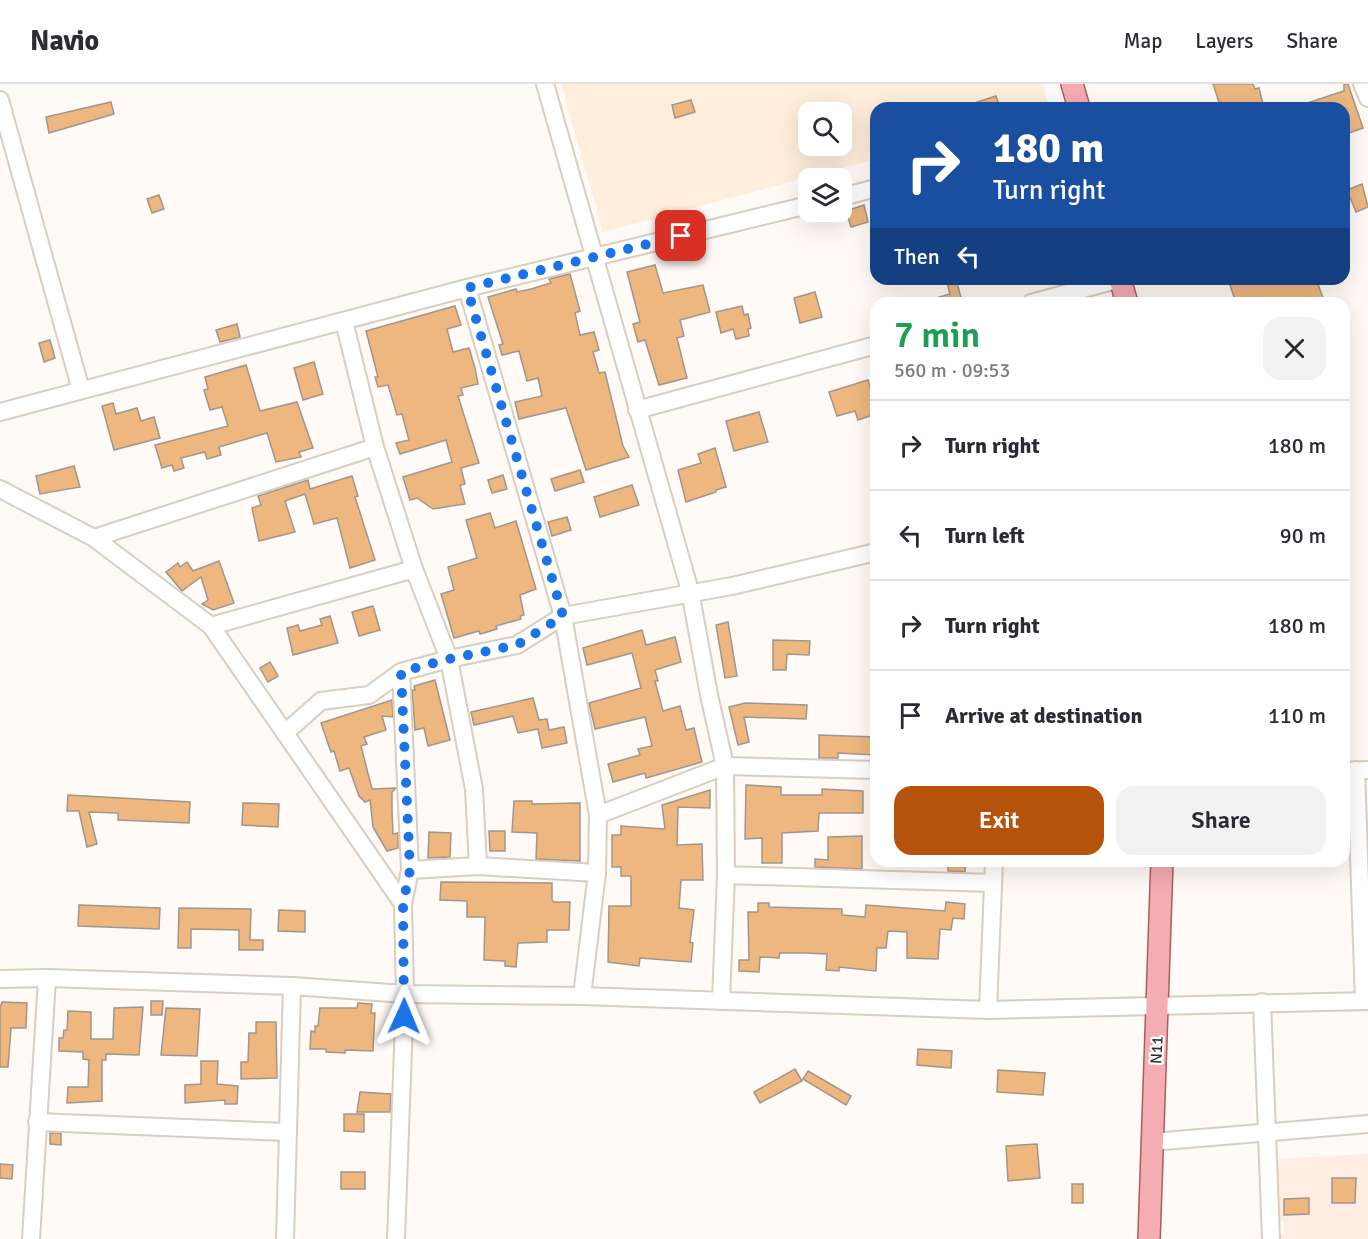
<!DOCTYPE html>
<html lang="en">
<head>
<meta charset="utf-8">
<style>
	body { margin:0; font-family:Signika,sans-serif; background:#f2f2f3; color:#2b2b33; height:100vh; display:flex; flex-direction:column; font-size:22px; white-space:nowrap }
	* { box-sizing:border-box; margin:0 }
	p { font-size:20px; color:#7c7c81 }
	.icon { flex:none; width:33px; height:33px; fill:none; stroke:currentColor; stroke-width:2; stroke-linecap:round; stroke-linejoin:round }
	.map { position:relative; flex:1; overflow:hidden }
	.side { position:absolute; left:870px; top:213px; width:480px; height:570px; display:flex; flex-direction:column; background:#fff; border-radius:18px; box-shadow:0 6px 24px #0002 }
	.side>* { flex:none }
	.hud { position:absolute; left:870px; top:18px; width:480px; height:183px; border-radius:18px; box-shadow:0 6px 24px #0002; background:#1a4fa0; color:#fff; overflow:hidden }
	.fabs { position:absolute; left:798px; top:18px; display:grid; gap:12px }
	.fabs a { display:grid; place-items:center; width:54px; height:54px; border-radius:12px; background:#fff; box-shadow:0 6px 24px #0002; font-size:30px }
	.pin { position:absolute; display:grid; place-items:center; width:51px; height:51px; color:#fff; margin:-26px; border-radius:12px; box-shadow:0 3px 9px #0006 }
	.me { position:absolute; width:66px; margin:-33px; rotate:1deg; stroke-linejoin:round; filter:drop-shadow(0 0 4px #0008) }
	.turn { display:flex; align-items:center; gap:21px; height:126px; padding:0 24px; font-size:27px }
	.turn .icon { width:78px; height:78px; stroke-width:2.5 }
	.turn b { display:block; font-size:42px; line-height:51px }
	.then { display:flex; align-items:center; height:57px; padding:0 24px; background:#0003; gap:12px; font-size:22px }
	.round { display:grid; place-items:center; flex:none; width:63px; height:63px; border-radius:18px; background:#f2f2f3 }
	.headline { display:flex; align-items:center; justify-content:space-between; height:102px; padding:0 24px }
	h1 { font-size:36px; font-weight:600; line-height:45px; color:#1e9e55 }
	.primary-button { display:flex; gap:12px; margin-top:auto; padding:12px 24px }
	.primary-button a { flex:1; height:69px; border-radius:18px; background:#b45309; color:#fff; font-size:24px; font-weight:600; line-height:69px; text-align:center }
	.primary-button a+a { background:#f2f2f3; color:#2b2b33 }
	ul { padding:0; list-style:none }
	li { display:flex; align-items:center; gap:18px; height:90px; padding:0 24px; border-top:2px solid #e1e1e2 }
	li div { flex:1 }
	li b { display:block; font-size:22px }
	li em { font-style:normal }
	header { display:flex; align-items:center; gap:36px; box-sizing:border-box; height:84px; padding:0 30px; background:#fff; border-bottom:2px solid #e1e1e2 }
	header strong { font-size:28px }
	nav { display:flex; gap:33px; margin-inline-start:auto; font-size:21px }
	.map>svg:first-child { display:block }
	.industrial { fill:#feeedb; fill-rule:evenodd }
	.education { fill:#ffede3 }
	.building { fill:#edb77f; stroke:#a2968b; stroke-width:1.5 }
	.lines { fill:none; stroke-linecap:round; stroke-linejoin:round }
	.minor-casing { stroke:#dacdc1; stroke-width:20 }
	.major-casing { stroke:#ac5d61; stroke-width:24 }
	.minor { stroke:#fff; stroke-width:16 }
	.major { stroke:#f4adb2; stroke-width:21 }
	.route { stroke:#1a73e8; stroke-width:10; stroke-dasharray:0 18 }
	.labels { text-anchor:middle; stroke-width:4.5; stroke-linejoin:round; paint-order:stroke }
	.street-label { font-size:16px; fill:#342f2a; stroke:#fff }
</style>
</head>
<body>
<header>
<strong>Navio</strong>
<nav><a>Map</a><a>Layers</a><a>Share</a></nav>
</header>
<div class="map">
<svg width="1368" height="1155" viewBox="0 0 1368 1155">
	<rect width="100%" height="100%" fill="#fffaf5"/>
	<path class="industrial" d="M561,0h482l6,24h-173v51l-273,73zM808,28h34v34h-34z"/>
	<path class="education" d="M1368,1070v85h-92l1,-4 7,-1v-11l-7,-5 -2,-59z"/>
	<g class="building">
		<path d="M1213,0h40l2,5 4,-1 5,20h-43z"/>
		<path d="M1344,0h4l15,44 -19,7v-27h-46v-2l46,-15z"/>
		<path d="M996,12l4,12h-34l-1,-2z"/>
		<path d="M691,16l4,12 -20,6 -3,-13z"/>
		<path d="M111,18l3,12 -65,19 -3,-16z"/>
		<path d="M1362,100l6,23 -12,5 -9,-22z"/>
		<path d="M159,111l5,14 -12,4 -5,-14z"/>
		<path d="M864,121l4,17 -17,5 -5,-16z"/>
		<path d="M655,181l8,28 40,-8 7,27 -30,8 4,16 -7,2 10,40 -28,7 -14,-45 -7,2 -5,-18 7,-2 -13,-50z"/>
		<path d="M570,190l10,37 -5,2 5,22 14,-3 5,18 -6,2 6,21 6,-1 18,74 6,11 -43,13 -20,-62 -47,11 -4,-17 27,-6 -4,-18 -11,3 -8,-30 -17,4 -3,-10 4,-1 -15,-47 28,-8 1,3 14,-3 20,-6 -2,-4z"/>
		<path d="M946,195h10l6,22 -33,2v-3l21,-6z"/>
		<path d="M1228,195h88l9,24h-89z"/>
		<path d="M815,208l7,25 -22,6 -6,-25z"/>
		<path d="M455,222l6,19 -14,4 6,23 16,-4 6,20 3,16 -17,4 2,7 -5,1 21,67 -18,5 4,16 -5,1 5,19 -32,5 -16,-11 -7,2 -7,-23 49,-15 -6,-22 -46,14 -4,-11 13,-3 -7,-26 -5,1 -9,-30 -10,2 -3,-10h3l-12,-46z"/>
		<path d="M742,222l2,9 4,-1 3,14 -3,1 1,7 -13,3 -3,-10 -12,4 -5,-21z"/>
		<path d="M237,240l3,13 -20,5 -4,-12z"/>
		<path d="M50,256l5,18 -11,4 -5,-19z"/>
		<path d="M314,278l9,32 -20,6 -9,-32z"/>
		<path d="M246,281l14,46 37,-9 16,46 -14,4 2,5 -25,5 -9,-29 -48,14 2,8 -14,4 -2,-7 -24,6 3,10 -10,3 -2,-6 -10,3 -7,-23 73,-19 -6,-19 -12,3 -6,-20 4,-1 -3,-12z"/>
		<path d="M868,296l5,17 3,-1v18l-18,6 -3,-9 -18,5 -8,-24z"/>
		<path d="M113,319l3,11 21,-6 4,13 13,-4 6,21 -46,12 -12,-44z"/>
		<path d="M759,328l9,30 -34,9 -8,-30z"/>
		<path d="M715,364l11,39 -10,3v2l-30,10 -8,-32 23,-7 -3,-9z"/>
		<path d="M74,382l6,21 -40,7 -4,-18z"/>
		<path d="M580,386l4,12 -29,9 -4,-12z"/>
		<path d="M503,391l4,14 -15,4 -4,-13z"/>
		<path d="M352,392l6,20 -3,1 20,63 -25,8 -13,-50 -23,6 -9,-30 -20,7 10,31 -36,9 -7,-33 9,-3 -3,-9 50,-16 2,9z"/>
		<path d="M632,401l7,20 -39,12 -6,-20z"/>
		<path d="M490,429l5,15 21,-7 20,68 -16,6 4,20 -4,1 1,3 -25,7 1,3 -13,4 -4,1 -1,-3 -25,7 -13,-44 13,-4 -6,-23 29,-9 -11,-38z"/>
		<path d="M567,433l4,13 -19,6 -4,-14z"/>
		<path d="M219,477l15,42 -21,7 -11,-6 6,-4 -7,-23 -19,14 -16,-19 12,-9 2,4 7,-5 6,9z"/>
		<path d="M373,522l7,24 -21,6 -7,-24z"/>
		<path d="M330,532l8,27 -45,12 -6,-27 11,-3 2,6 22,-6 -2,-6z"/>
		<path d="M728,538l9,54 -12,2 -9,-53z"/>
		<path d="M642,546l4,15 29,-8 6,25 -26,8 3,11h-3l8,30 17,-5 6,24 8,-2 8,34 -56,16 -1,-5 -32,9 -5,-18 32,-9 -2,-6 14,-3 -7,-29 -50,12 -6,-26 52,-15 -9,-35 -45,12 -4,-17z"/>
		<path d="M773,556l37,1 -1,14 -22,-1 -1,16h-13z"/>
		<path d="M270,578l8,14 -10,6 -8,-14z"/>
		<path d="M435,596l15,60 -22,6 -4,-18 -9,2 -3,-40h3l-1,-4z"/>
		<path d="M533,614l6,22 8,-1 2,11 15,-3 3,16 -25,5 -4,-19 -20,4 -5,-17 -39,9 -3,-13z"/>
		<path d="M392,616l1,17 -11,-1 4,14 -22,7 3,7 -6,2 11,43 24,-1 -4,4v20l1,22 5,-1v15l-11,3 -14,-24 -3,-27 -5,2 -6,-6 -10,-28 -9,3 -6,-20 -3,1 -10,-29z"/>
		<path d="M745,619l62,2 -1,14 -62,-2 5,25 -11,3 -9,-38z"/>
		<path d="M819,651l57,2v18l-38,-2v5h-19z"/>
		<path d="M746,701l35,2v8h41v-6l41,2v22h-44l-1,18 -36,2v30h-20v-25l-17,1z"/>
		<path d="M710,706v18l-32,-1 -1,38 25,-1 1,36h-22l-2,28 15,2 -4,32 3,1 -2,19 -51,-4 -1,8 -31,-4 1,-56h22v-30h-10v-9h-9v-32h9v-9l44,3 -3,-24z"/>
		<path d="M68,711l122,7 -1,21 -71,-3v-7l-29,-1 8,32 -10,3 -8,-36h-12z"/>
		<path d="M514,717h18v3l48,-1v58l-44,-2 1,-26 -25,-1z"/>
		<path d="M243,719l36,1 -1,23 -36,-2z"/>
		<path d="M489,747h16v20h-15z"/>
		<path d="M429,748l22,1 -1,24 -22,1z"/>
		<path d="M862,752v33l-47,-2v-8l13,1v-23z"/>
		<path d="M948,777h18l-1,11 -17,-1z"/>
		<path d="M441,798l111,1v17l2,2h16l-1,28h-22v12l-29,1 -2,24 -11,-1v-5l-21,-1 1,-43h-18v-16l-27,-1z"/>
		<path d="M946,818l19,2 -1,15 -11,-1 -2,12 -11,-1 -2,30 -31,-1v-26l-19,-1 -2,17h-9l-1,23 -37,-4v4l-13,-1 1,-16 -23,-1h-24l-1,5 -19,-1 -1,15 -20,-1v-11h10l-1,-48h10v-9h11v4l73,2v6l23,2 1,-12 79,6z"/>
		<path d="M79,821l81,3 -1,21 -81,-3z"/>
		<path d="M179,824l72,1 -1,31h13v10h-24v-20l-48,-1v19h-13z"/>
		<path d="M279,826l26,1v21l-27,-1z"/>
		<path d="M151,917h12l-1,14h-11z"/>
		<path d="M2,918l25,1 -1,25h-15l-3,39h-8v-60z"/>
		<path d="M358,919l14,1 -1,9h4l-2,38 -28,-1v3l-19,-1v-3h-16l1,-18 4,1v-6h3l2,-18h37z"/>
		<path d="M143,923l-4,48 -33,-1v6h-4v41l-35,2 1,-16h20l1,-27 -6,-1v-7l-24,-1v-13h4l1,-8h3l1,-19 23,1v27h22l1,-31z"/>
		<path d="M166,924l34,1 -3,47 -36,-1z"/>
		<path d="M256,938h20l1,56 -36,1v-17h7l1,-29h7z"/>
		<path d="M918,965l34,2 -1,17 -34,-3z"/>
		<path d="M201,977h17l-1,23 21,2 -1,18h-12v-4l-40,3v-18l16,-1z"/>
		<path d="M795,985l7,12 -42,22 -6,-11z"/>
		<path d="M998,986l47,3 -2,22 -46,-3z"/>
		<path d="M808,987l43,25 -5,9 -43,-26z"/>
		<path d="M360,1008l31,2 -1,18h-33z"/>
		<path d="M344,1030h20v18l-20,-1z"/>
		<path d="M50,1049h11v12l-11,-1z"/>
		<path d="M1037,1060l3,34 -32,3 -2,-35z"/>
		<path d="M0,1080l13,1 -1,14 -12,-1z"/>
		<rect x="341" y="1088" width="24" height="17"/>
		<path d="M1332,1094h24l-1,25h-23z"/>
		<rect x="1072" y="1100" width="11" height="19"/>
		<path d="M1309,1114v16l-25,1v-16z"/>
	</g>
	<g class="lines">
		<defs>
			<g id="minor">
				<path d="M545,0l145,507 19,104 16,71 1,109 267,8"/>
				<path d="M1362,0l6,14"/>
				<path d="M0,16l81,290"/>
				<path d="M842,113l34,-9"/>
				<path d="M467,204l96,328 35,199"/>
				<path d="M1031,219l89,-24"/>
				<path d="M344,237l31,126 39,122 35,90 25,130 4,77"/>
				<path d="M637,326l239,-65"/>
				<path d="M0,328l467,-124 341,-83"/>
				<path d="M0,405l94,49 117,88 192,278"/>
				<path d="M94,454l281,-91"/>
				<path d="M211,542l203,-57"/>
				<path d="M285,649l36,-32 48,-6 32,-23 48,-13 68,-14 46,-29 169,-30 144,-34"/>
				<path d="M1356,686l8,231"/>
				<path d="M1344,687l24,-1"/>
				<path d="M410,786l68,-4 119,7"/>
				<path d="M0,895l47,-1 245,8 113,8 177,2 406,14 380,-9"/>
				<path d="M582,912l15,-123 1,-58 127,-49 151,4"/>
				<path d="M721,917l5,-126"/>
				<path d="M1262,918l9,237"/>
				<path d="M988,926l6,-149"/>
				<path d="M37,1038l250,10"/>
				<path d="M1152,1058l216,-18"/>
				<path d="M31,1155l16,-261"/>
				<path d="M285,1155l7,-253"/>
				<path d="M396,1155l9,-245 -2,-90 7,-34 -9,-198"/>
			</g>
			<g id="major">
				<path d="M1072,0l7,24"/>
				<path d="M1120,195l7,24"/>
				<path d="M1149,1155l13,-378"/>
			</g>
		</defs>
		<use href="#minor" class="minor-casing"/>
		<use href="#major" class="major-casing"/>
		<use href="#minor" class="minor"/>
		<use href="#major" class="major"/>
	</g>
	<g class="lines">
		<path class="route" d="M404,932l-1,-112 7,-34 -9,-198 48,-13 68,-14 46,-29 -96,-328 214,-52"/>
	</g>
	<g class="labels">
		<g class="street-label">
			<text transform="translate(1156 966) rotate(-87)" y="6">N11</text>
		</g>
	</g>
</svg>
<div class="fabs">
<a><svg class="icon" aria-label="search" viewBox="0 0 24 24"><circle cx="10" cy="10" r="6"/><path d="M15 15l6 6"/></svg></a>
<a><svg class="icon" aria-label="layers" viewBox="0 0 24 24"><path d="M12 4l9 5-9 5-9-5zM3 14l9 5 9-5"/></svg></a>
</div>
<div class="pin" style="left:681px;top:152px;background:#d93025"><svg class="icon" aria-label="arrive" viewBox="0 0 24 24"><path d="M6 21V4h12l-3 4 3 4H6"/></svg></div>
<svg class="me" style="left:404px;top:932px" viewBox="-20 -20 40 40"><path d="M0-17L14 15 0 8-14 15z" fill="#1a73e8" stroke="#fff" stroke-width="4"/></svg>
<div class="hud">
<div class="turn"><svg class="icon" aria-label="right" viewBox="0 0 24 24"><path d="M7 20v-9h11M14 6l5 5-5 5"/></svg><div><b>180 m</b>Turn right</div></div>
<div class="then">Then<svg class="icon" aria-label="left" viewBox="0 0 24 24"><path d="M17 20v-9H6M10 6l-5 5 5 5"/></svg></div>
</div>
<section class="side">
<div class="headline"><div><h1>7 min</h1><p>560 m · 09:53</p></div><a class="round"><svg class="icon" aria-label="close" viewBox="0 0 24 24"><path d="M6 6l12 12M18 6L6 18"/></svg></a></div>
<ul>
<li><svg class="icon" aria-label="right" viewBox="0 0 24 24"><path d="M7 20v-9h11M14 6l5 5-5 5"/></svg><div><b>Turn right</b></div><em>180 m</em></li>
<li><svg class="icon" aria-label="left" viewBox="0 0 24 24"><path d="M17 20v-9H6M10 6l-5 5 5 5"/></svg><div><b>Turn left</b></div><em>90 m</em></li>
<li><svg class="icon" aria-label="right" viewBox="0 0 24 24"><path d="M7 20v-9h11M14 6l5 5-5 5"/></svg><div><b>Turn right</b></div><em>180 m</em></li>
<li><svg class="icon" aria-label="arrive" viewBox="0 0 24 24"><path d="M6 21V4h12l-3 4 3 4H6"/></svg><div><b>Arrive at destination</b></div><em>110 m</em></li>
</ul>
<div class="primary-button"><a>Exit</a><a>Share</a></div>
</section>
</div>
</body>
</html>
